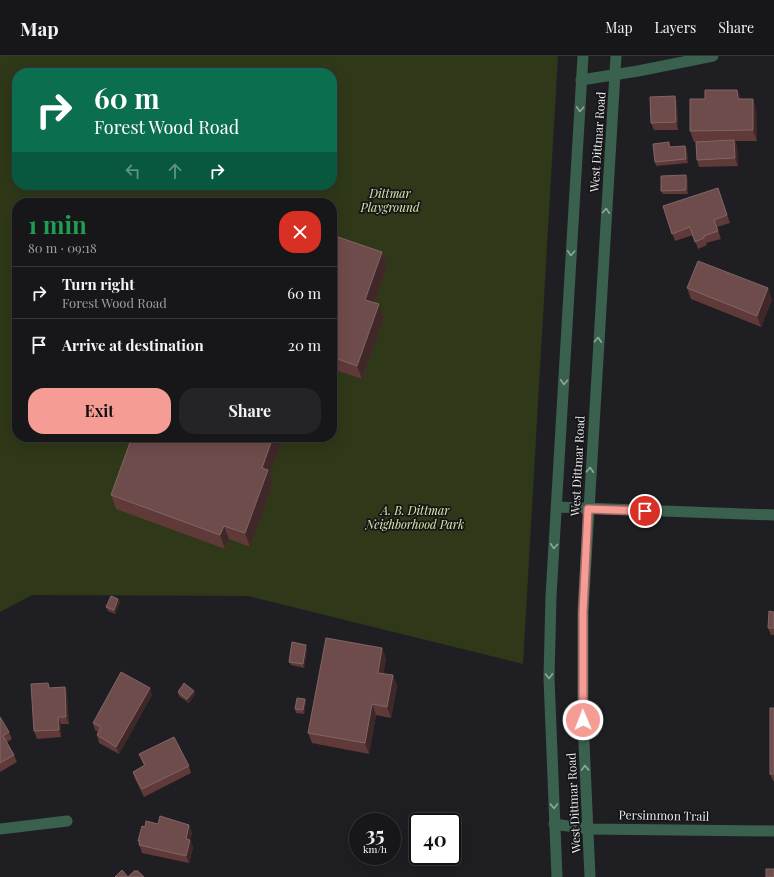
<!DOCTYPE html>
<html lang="en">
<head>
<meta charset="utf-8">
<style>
	body { margin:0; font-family:"Playfair Display",serif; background:#242427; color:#f1f3f6; height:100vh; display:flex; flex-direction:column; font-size:15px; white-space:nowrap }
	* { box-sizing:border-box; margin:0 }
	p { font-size:13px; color:#9e9fa2 }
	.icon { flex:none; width:22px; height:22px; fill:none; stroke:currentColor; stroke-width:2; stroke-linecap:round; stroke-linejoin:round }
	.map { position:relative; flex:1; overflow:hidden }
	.details { position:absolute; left:12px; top:142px; width:325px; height:244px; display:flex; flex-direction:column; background:#17171a; border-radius:16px; box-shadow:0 4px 16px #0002,0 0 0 1px #363639 }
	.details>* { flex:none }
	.top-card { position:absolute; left:12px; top:12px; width:325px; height:122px; border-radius:16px; box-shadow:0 4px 16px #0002,0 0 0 1px #363639; background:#0b6e4f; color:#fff; overflow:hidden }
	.speed { position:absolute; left:349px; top:757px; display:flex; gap:8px; font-size:20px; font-weight:700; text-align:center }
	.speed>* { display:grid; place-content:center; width:52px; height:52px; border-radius:50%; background:#17171a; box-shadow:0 4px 16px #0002,0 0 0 1px #363639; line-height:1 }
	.speed small { font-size:10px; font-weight:400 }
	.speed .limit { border:2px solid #111; border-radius:6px; background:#fff; color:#111 }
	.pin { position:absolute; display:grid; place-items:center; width:34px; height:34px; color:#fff; margin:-17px; border:2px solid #fff; border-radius:50%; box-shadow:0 1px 4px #0007 }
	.me { position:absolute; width:44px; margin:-22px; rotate:359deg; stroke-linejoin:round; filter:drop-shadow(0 0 3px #0008) }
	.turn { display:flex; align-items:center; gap:14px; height:84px; padding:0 16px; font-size:18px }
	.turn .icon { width:52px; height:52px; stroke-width:2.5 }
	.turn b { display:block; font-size:28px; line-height:34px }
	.lanes { display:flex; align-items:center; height:38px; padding:0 16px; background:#0003; justify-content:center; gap:20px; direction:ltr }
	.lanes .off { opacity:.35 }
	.round { display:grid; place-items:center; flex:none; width:42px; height:42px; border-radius:16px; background:#242427 }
	.summary { display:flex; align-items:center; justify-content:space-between; height:68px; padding:0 16px }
	h1 { font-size:24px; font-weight:700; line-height:30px; color:#1e9e55 }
	.primary-button { display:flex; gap:8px; margin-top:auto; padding:8px 16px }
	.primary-button a { flex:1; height:46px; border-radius:16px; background:#f59c95; color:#111; font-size:16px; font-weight:700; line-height:46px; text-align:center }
	.primary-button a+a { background:#242427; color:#f1f3f6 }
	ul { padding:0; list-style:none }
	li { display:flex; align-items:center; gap:12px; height:52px; padding:0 16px; border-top:1px solid #363639 }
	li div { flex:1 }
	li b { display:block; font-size:15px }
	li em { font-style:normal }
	header { display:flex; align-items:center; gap:24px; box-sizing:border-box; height:56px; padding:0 20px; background:#17171a; border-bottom:1px solid #363639 }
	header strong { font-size:19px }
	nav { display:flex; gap:22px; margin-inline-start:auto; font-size:14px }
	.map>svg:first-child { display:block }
	.green { fill:#2f3818; fill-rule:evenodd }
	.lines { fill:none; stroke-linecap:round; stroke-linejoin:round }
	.minor { stroke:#3a614e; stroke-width:11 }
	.tertiary { stroke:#3a614e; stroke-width:11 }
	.wall { fill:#603939 }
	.shaded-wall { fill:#402728 }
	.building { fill:#6f4c4c; stroke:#826565 }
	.oneway { stroke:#92a69d }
	.route-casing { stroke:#9f6561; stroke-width:10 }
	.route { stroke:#f59c95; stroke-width:7 }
	.labels { text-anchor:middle; stroke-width:3.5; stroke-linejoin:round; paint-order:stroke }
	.street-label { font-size:12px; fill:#eaeaec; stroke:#151519 }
	.park-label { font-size:12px; font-style:italic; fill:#d7eca6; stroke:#151519 }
</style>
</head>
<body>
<header>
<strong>Map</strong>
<nav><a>Map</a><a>Layers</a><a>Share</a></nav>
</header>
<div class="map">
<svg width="774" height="821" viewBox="0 0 774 821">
	<rect width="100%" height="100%" fill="#1f1f23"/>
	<path class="green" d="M0,0h558l-35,608 -275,-68 -216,-1 -32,17zM17,17h315v112h-315zM17,147h315v234h-315z"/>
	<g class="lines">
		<g class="minor">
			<path d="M581,24l57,-9 75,-15"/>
			<path d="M557,451l217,8"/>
			<path d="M554,768l34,5 186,2"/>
			<path d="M0,773l67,-8"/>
		</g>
		<g class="tertiary">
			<path d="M557,821l-8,-199 2,-82 32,-540"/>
			<path d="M590,821l-7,-157v-109l33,-555"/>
		</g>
	</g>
	<g class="wall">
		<path d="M737,34l4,9h12l3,11 1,31h-22l2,6 1,19 -39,1 -2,-7 -1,-18h-2l-4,-11 15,-32z"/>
		<path d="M675,40l2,7 1,27h-24l-3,-7z"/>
		<path d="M669,86l1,5 15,-1 2,3 1,14 -32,3 -1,-4z"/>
		<path d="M688,123v15h-25l-2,-3z"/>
		<path d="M718,132l12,35 -13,4 4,12 -15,4 1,2 -9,4 -5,-14 -18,6 -12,-35z"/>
		<path d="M332,179l50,17 5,14 -13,37 10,15 -22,61 -30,-10z"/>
		<path d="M687,232l85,11 -11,28 -70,-28z"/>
		<path d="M280,390l-10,28 3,10 -23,63 -21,-8 -4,10 -109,-40 -5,-14z"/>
		<path d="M118,543l2,3 -5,12 -7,-3 -2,-4z"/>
		<path d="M774,556v23h-3l-3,-7z"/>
		<path d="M382,592l4,11 -3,15 10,1 4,11 -6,32 -15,-3 -7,39 -57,-11 -4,-10z"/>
		<path d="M307,593l-3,19 -13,-3 -2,-3z"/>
		<path d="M48,627l2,5 15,-1 2,7 2,30h-8v13l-24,2 -3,-8z"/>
		<path d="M178,636l17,2 -6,9 -10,-7z"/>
		<path d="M152,639l-33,59 -20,-11 -2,-8 1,-3 -3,-2 -2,-7z"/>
		<path d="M305,643l1,4 -2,11 -8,-1 -1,-4z"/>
		<path d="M774,652v73h-1l-3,-7z"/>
		<path d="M0,661l9,15 3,7 -5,3 7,13 3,7 -17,10z"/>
		<path d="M139,698l50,12 2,7 -47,24 -9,-18 -2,-7 11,-6z"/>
		<path d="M158,768l31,1 3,8 -2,7 3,7 -4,16 -47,-10 -4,-12 7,-14z"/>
	</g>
	<g class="shaded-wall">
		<path d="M737,34l4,10 -3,-1z"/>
		<path d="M675,40l2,7 1,27 -2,-8z"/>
		<path d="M753,43l3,11 1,31 -4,-11z"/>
		<path d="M734,84l3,7 1,19 -3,-8z"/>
		<path d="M685,90l2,3 1,14 -2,-4z"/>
		<path d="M686,119l2,4v15l-2,-4z"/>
		<path d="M382,196l5,14 -17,48 -5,-14z"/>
		<path d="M768,232l4,11 -11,28 -4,-11z"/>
		<path d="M379,248l5,14 -22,61 -5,-13z"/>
		<path d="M334,336l3,7 -5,14v-15z"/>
		<path d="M273,381h4l3,9 -10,28 3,10 -23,63 -5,-14 17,-65z"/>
		<path d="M224,470l5,13 -4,10 -5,-14z"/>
		<path d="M118,543l2,3 -5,12 -1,-4z"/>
		<path d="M306,589l1,4 -3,19 -1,-4z"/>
		<path d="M382,592l4,11 -4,25 -4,-11z"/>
		<path d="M393,619l4,11 -6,32 -4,-11z"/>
		<path d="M65,631l2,7 2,30 -3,-7z"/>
		<path d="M150,632l2,7 -33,59 -3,-7z"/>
		<path d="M194,635l1,3 -6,9 -2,-4z"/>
		<path d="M305,643l1,4 -2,11 -1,-4z"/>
		<path d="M372,648l4,11 -7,39 -4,-11z"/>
		<path d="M58,661l3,7v13l-2,-7z"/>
		<path d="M189,769l3,8 -4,13 -2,-7z"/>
		<path d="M190,784l3,7 -4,16 -3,-7z"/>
	</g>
	<g class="building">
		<path d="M705,34h32l1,9h15v31l-63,1v-32h15z"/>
		<path d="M675,40l1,26 -25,1 -1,-26z"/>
		<path d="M734,84l1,18 -38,2 -1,-18z"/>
		<path d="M669,86v5l16,-1 1,13 -31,3 -2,-18z"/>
		<path d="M686,119v15l-25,1v-15z"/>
		<path d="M718,132l9,27 -13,5 4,11 -14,5v2l-9,4 -5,-15 -18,7 -9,-28z"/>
		<path d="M332,179l50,17 -17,48 14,4 -22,62 -25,-9z"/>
		<path d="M698,205l70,27 -11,28 -70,-28z"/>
		<path d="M332,335l2,1 -2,6z"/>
		<path d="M132,381h141l-11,31 6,2 -23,63 -21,-7 -4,9 -109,-40z"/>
		<path d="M111,540l7,3 -4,11 -8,-3z"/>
		<path d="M769,555l5,1v16h-6z"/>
		<path d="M326,582l56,10 -4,25 15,2 -6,32 -15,-3 -7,39 -57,-10z"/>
		<path d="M292,586l14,3 -3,19 -14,-2z"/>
		<path d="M121,616l29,16 -34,59 -19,-12 4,-8 -8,-4z"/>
		<path d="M48,627l1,5 16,-1 1,30h-8l1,13 -25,1 -3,-47z"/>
		<path d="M184,627l10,8 -7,8 -9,-7z"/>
		<path d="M297,642l8,1 -2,11 -8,-1z"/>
		<rect x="770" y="652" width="4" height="66"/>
		<path d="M0,661l9,15 -6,4 11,19 -14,8z"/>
		<path d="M174,681l15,29 -47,23 -9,-17 12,-7 -6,-11z"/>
		<path d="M160,760l29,9 -3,14 4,1 -4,16 -47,-11 1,-4h-2l4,-15 3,1 1,-6 12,3z"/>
		<rect x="766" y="813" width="8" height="8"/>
		<path d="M122,814l6,7 6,-6h4l6,6h-29z"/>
	</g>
	<defs><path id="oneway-chevron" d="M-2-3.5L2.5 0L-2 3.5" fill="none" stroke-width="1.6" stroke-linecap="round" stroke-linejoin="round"/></defs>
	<g class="oneway">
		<use href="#oneway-chevron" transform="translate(580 53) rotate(93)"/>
		<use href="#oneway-chevron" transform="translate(606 155) rotate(-86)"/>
		<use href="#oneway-chevron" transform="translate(571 197) rotate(93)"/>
		<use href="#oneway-chevron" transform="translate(598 284) rotate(-86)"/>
		<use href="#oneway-chevron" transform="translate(564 326) rotate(93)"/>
		<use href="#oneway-chevron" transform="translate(590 414) rotate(-87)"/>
		<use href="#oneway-chevron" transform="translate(554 490) rotate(94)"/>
		<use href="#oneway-chevron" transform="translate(549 620) rotate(89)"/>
		<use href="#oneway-chevron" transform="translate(585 712) rotate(-92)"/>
		<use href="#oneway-chevron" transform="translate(554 750) rotate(88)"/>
	</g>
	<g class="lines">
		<defs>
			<path id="route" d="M583,664v-108l5,-103 57,2"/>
		</defs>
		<use href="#route" class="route-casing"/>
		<use href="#route" class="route"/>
	</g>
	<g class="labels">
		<g class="street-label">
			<text transform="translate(598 86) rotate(-86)" y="4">West Dittmar Road</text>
			<text transform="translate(578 410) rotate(-87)" y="4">West Dittmar Road</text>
			<text transform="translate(574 747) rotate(-93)" y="4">West Dittmar Road</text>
			<text transform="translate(664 760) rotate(1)" y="4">Persimmon Trail</text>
		</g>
		<g class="park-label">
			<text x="390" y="142">Dittmar<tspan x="390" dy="14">Playground</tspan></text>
			<text x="415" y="459">A. B. Dittmar<tspan x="415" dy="14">Neighborhood Park</tspan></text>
		</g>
	</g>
</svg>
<div class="speed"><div>35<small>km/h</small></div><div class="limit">40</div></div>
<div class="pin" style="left:645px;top:455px;background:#d93025"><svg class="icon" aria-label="arrive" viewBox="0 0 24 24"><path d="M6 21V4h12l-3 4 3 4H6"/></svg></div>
<svg class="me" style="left:583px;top:664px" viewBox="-20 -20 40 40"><circle r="17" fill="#f59c95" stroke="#fff" stroke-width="3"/><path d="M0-11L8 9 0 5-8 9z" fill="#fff"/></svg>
<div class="top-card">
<div class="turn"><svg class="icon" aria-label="right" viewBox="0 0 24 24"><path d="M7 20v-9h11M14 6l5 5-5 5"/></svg><div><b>60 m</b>Forest Wood Road</div></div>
<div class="lanes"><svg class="icon off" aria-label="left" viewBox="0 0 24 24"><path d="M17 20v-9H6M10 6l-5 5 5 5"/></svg><svg class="icon off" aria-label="ahead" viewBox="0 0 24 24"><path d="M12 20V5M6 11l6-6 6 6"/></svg><svg class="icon" aria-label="right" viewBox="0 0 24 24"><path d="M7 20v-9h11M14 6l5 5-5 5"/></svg></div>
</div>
<section class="details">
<div class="summary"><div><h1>1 min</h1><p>80 m · 09:18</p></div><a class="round" style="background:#d93025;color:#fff"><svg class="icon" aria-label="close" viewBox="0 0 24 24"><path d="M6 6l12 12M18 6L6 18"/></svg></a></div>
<ul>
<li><svg class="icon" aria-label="right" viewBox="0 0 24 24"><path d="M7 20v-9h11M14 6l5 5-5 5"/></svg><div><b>Turn right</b><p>Forest Wood Road</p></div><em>60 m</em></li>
<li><svg class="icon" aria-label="arrive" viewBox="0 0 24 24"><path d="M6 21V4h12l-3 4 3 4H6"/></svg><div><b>Arrive at destination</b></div><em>20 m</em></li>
</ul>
<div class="primary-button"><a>Exit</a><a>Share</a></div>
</section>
</div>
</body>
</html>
